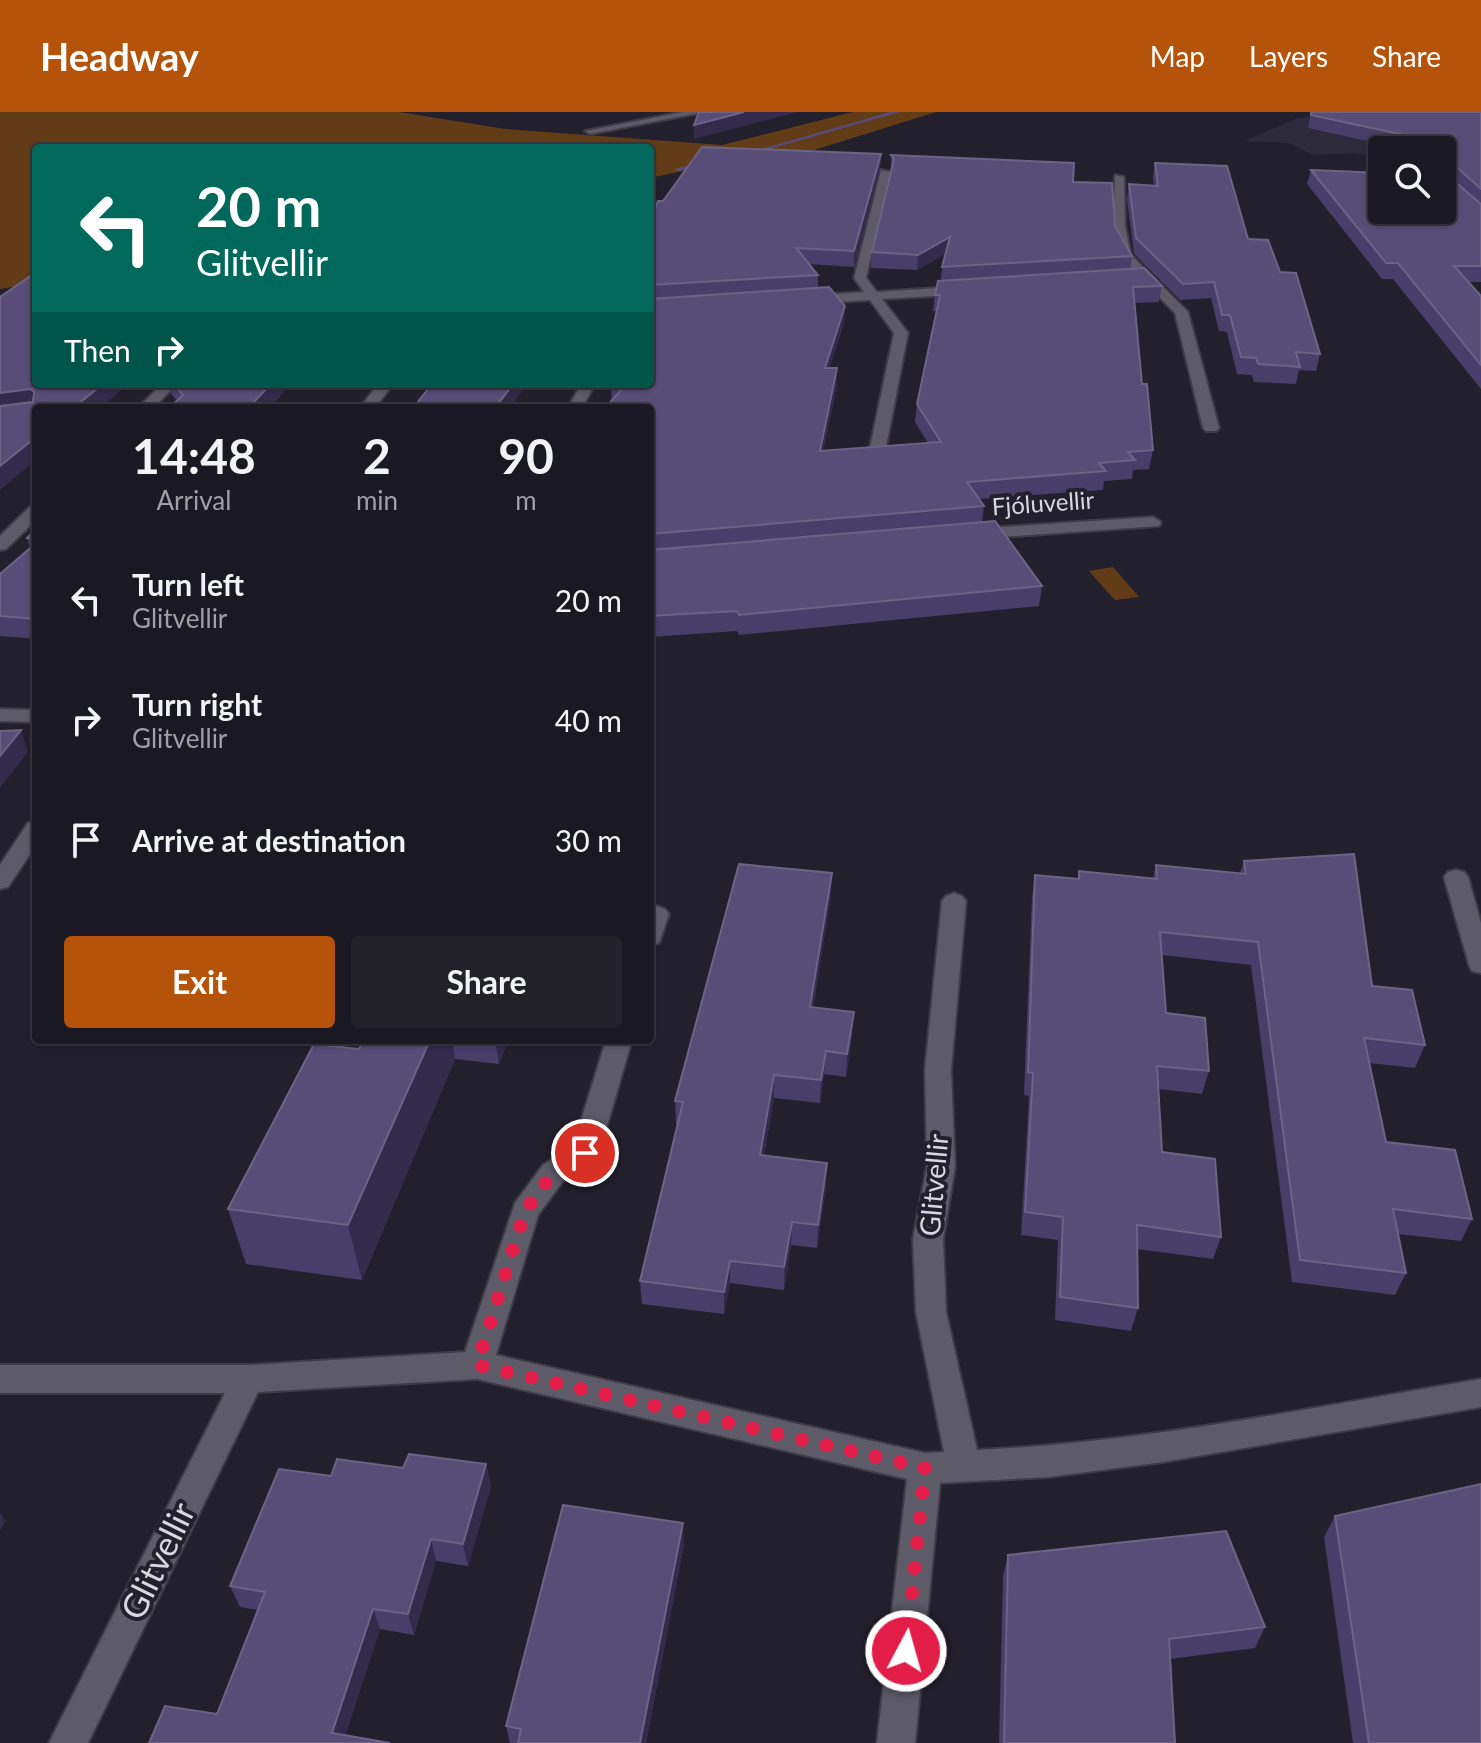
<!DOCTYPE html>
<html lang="en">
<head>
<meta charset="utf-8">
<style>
	body { margin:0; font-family:Lato,sans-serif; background:#23212a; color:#f1f3f6; height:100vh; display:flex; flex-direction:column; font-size:30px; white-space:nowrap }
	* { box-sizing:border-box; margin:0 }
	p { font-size:26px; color:#9fa0a5 }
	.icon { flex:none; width:44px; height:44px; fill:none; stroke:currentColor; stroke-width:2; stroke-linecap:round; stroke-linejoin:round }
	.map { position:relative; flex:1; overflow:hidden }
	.sheet { position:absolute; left:32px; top:292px; width:622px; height:640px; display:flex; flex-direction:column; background:#1a1822; border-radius:8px; box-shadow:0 2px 6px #0004,0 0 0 2px #383740 }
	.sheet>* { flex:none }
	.hud { position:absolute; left:32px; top:32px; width:622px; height:244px; border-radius:8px; box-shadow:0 2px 6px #0004,0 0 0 2px #383740; background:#00695c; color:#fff; overflow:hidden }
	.buttons { position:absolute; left:1368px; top:24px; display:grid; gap:16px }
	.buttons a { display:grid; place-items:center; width:88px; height:88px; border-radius:8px; background:#1a1822; box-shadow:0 2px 6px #0004,0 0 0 2px #383740; font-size:40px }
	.pin { position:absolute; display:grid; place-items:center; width:68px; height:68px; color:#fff; margin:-34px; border:4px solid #fff; border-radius:50%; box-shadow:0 2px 8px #0007 }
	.me { position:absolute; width:88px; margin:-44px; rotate:6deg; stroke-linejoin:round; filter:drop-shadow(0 0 6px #0008) }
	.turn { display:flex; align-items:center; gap:28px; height:168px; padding:0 32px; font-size:36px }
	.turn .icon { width:104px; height:104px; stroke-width:2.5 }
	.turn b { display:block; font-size:56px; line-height:68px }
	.then { display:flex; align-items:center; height:76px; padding:0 32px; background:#0003; gap:16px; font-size:30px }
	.eta { display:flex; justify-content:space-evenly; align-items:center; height:136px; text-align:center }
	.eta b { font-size:48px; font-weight:700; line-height:56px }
	.primary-button { display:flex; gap:16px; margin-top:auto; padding:16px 32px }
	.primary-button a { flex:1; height:92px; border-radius:8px; background:#b45309; color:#fff; font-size:32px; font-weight:700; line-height:92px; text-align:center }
	.primary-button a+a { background:#23212a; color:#f1f3f6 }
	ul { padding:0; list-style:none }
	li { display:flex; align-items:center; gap:24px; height:120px; padding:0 32px }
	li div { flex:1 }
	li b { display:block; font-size:30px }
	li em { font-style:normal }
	header { display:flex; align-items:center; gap:48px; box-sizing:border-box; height:112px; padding:0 40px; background:#b45309; color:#fff }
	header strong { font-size:38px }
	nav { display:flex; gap:44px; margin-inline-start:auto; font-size:28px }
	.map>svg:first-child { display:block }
	.built { fill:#2d2a3b }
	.green { fill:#623c17 }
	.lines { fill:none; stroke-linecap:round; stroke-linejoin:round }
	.stream { fill:#584b7c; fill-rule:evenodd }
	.street-casing { stroke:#3e3b45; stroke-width:4 }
	.street { fill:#5e5b69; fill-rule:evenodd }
	.wall { fill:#493d69 }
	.shaded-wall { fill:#332a4c }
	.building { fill:#584d76; stroke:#6c6386; stroke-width:2 }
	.route { stroke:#e11d48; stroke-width:14; stroke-dasharray:0 25.2 }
	.labels { text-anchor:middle; stroke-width:8; stroke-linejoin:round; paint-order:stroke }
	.far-street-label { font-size:24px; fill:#d8d7df; stroke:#23202d }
	.street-label { font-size:28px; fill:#d8d7df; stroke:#23202d }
	.near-street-label { font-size:34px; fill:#d8d7df; stroke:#23202d }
</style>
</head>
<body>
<header>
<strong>Headway</strong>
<nav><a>Map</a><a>Layers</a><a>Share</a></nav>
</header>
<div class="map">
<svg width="1481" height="1631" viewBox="0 0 1481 1631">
	<rect width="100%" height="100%" fill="#23202d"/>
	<path class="built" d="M1334,0h103l44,56h-39v-18h-60v8l-27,-5 -42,2 -24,-12 -44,-2 50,-22z"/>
	<g class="green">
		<path d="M0,0h399l106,17 217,16 131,-33h83l-157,49 -87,8 -42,9v-30h-614v135l-36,6z"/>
		<path d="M1113,455l26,30 -24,3 -26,-29z"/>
	</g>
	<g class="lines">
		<g class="stream">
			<path d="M890,0h10l-144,41 -5,-1z"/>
			<path d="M708,49l2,3 -32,7 -4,-2z"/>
		</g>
		<defs>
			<g id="street">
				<path d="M683,0h21l-114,22 -5,-3z"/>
				<path d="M881,58l9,2 -24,106 11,14 90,-6 6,4 -6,4 -85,5 26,34 -24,124 -8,5 -8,-5 26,-124 -24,-33 -66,4 -6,-4 6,-4 60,-4 -10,-14z"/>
				<path d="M1115,63l9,2 1,49 6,29 57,57 31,116 -3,3h-10l-3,-3 -28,-115 -56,-57 -6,-30z"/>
				<path d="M162,272h15l-24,24h-15z"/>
				<path d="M378,272h15l-18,24h-15z"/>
				<path d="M581,272h14l-13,24h-14z"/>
				<path d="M36,394v14l-30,29 -6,1v-14l30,-29z"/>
				<path d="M1153,405l8,5 -2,4 -188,13 -8,-5 8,-5z"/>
				<path d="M0,597l36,1v12l-36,-1z"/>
				<path d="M36,709v24l-28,42 -8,2v-24l28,-42z"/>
				<path d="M1456,758l8,2 4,5 13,46v50l-9,-2 -3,-6 -25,-88 4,-5z"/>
				<path d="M954,781l8,3 4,5 -15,169 4,97 -12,72 3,73 31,138c170,-8 337,-43 504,-71v28l-318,55 -114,15 -109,6 -25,260h-38l30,-264 -430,-100 -219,13 -170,351h-39l176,-350h-225v-28h248l217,-13 50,-149 28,-38 30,-18 33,-107h26l-33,113 -4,8 -32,20 -25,34 -42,140 429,98 19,-1 -28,-140 -3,-73 14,-72 -2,-97 17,-169 4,-5z"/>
				<path d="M657,794l8,3 4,5 -10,29 -9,2v-37z"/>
			</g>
		</defs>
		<use href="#street" class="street-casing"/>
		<use href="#street" class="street"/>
	</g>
	<g class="wall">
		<path d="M1311,0h170v170h-13l13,14v93l-88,-110h-11l-75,-95 4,-14 135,5 -1,-1 2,-16 -5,-1v-7h-34l-100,-22z"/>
		<path d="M881,42l-1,14 -26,99 -45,-3 9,11v13l27,18 -1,17 -15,45h8v18l-14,65 105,-8 -13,-21 2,-18 20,-93h-4l2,-16 6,-15 1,-13 3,-13 -28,16 -46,-2 1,-16 19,-82v-15l182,27 42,44 17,30 -2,13 32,17 -3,16 -24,1 7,81 11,66 -4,19 -16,1 -1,9 -28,2 -1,9 -124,9 5,7 -2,16 60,64 -3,20 -300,29 -2,-4 -87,6v-229l-38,-8 -1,-12 39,-4v-165l13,-18z"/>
		<path d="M1155,51l93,76 32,33 40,82 -4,17 -17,-1 -3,14 -42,-2 -2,-7 -15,-1 -10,-42 -8,-1 -8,-33 -31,2 -46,-46 -7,-55 2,-15 25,1 -1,-8z"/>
		<path d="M169,272h122l-22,24 -92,-7 -6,-7z"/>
		<path d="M36,417v110l-36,-3v-62l30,-26 -3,-10z"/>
		<path d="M1244,749l128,125 53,59 -10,23 -46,-5 17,79 86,77 -11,22 -63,-7 8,39 -11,22 -103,-13 -41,-317 -89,-10 4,58 43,58 -7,23 -43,-5 3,63 59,85 -8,22 -76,-10 1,59 -7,23 -76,-11 3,-80 -37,-5 8,-139 -5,-1 8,-198 3,-22 43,4 1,-8 74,7 3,-13 84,8z"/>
		<path d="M831,783l-18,113 39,27 -6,42 -22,-3 -4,29 -46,-5 -10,57 62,30 -9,63 -26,-3 -7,45 -54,-7 -6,31 -82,-10 -2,-23 38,-157h-2l-1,-23z"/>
		<path d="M364,928h144l-9,24 -44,-5 -93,221 -116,-16 -18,-55 131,-160z"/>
		<path d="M486,1352l5,22 -23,80 -32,-5 -22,74 -34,-6 -35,107 -128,-22 41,-104 -18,-3 -10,-21 101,-110 72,-8z"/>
		<path d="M1335,1404l146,227h-128l-29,-206z"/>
		<path d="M684,1432l-38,199h-136l-4,-17z"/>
		<path d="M1008,1443l257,72 -10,21 -85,11 5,84h-176l4,-167z"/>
	</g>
	<g class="shaded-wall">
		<path d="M744,0h54l-104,27v-14z"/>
		<path d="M881,42l-1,14 -26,99v-16z"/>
		<path d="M950,125l-1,15 -32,18 1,-15z"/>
		<path d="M845,194l-1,17 -20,62 1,-17z"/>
		<path d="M837,256v18l-18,84 1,-19z"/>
		<path d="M103,272h26l-29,24h-27z"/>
		<path d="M271,272h20l-22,24h-21z"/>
		<path d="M513,272h14l-17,24h-15z"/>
		<path d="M30,277l6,18 -36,4v-18z"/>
		<path d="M36,325v23l-36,30v-24z"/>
		<path d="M21,618l7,22 -28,36v-32z"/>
		<path d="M832,761l-1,22 -22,135 1,-23z"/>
		<path d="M854,900l-2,23 -6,42 1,-23z"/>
		<path d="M430,928h22l3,19 -93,221 -14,-55z"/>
		<path d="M495,928h13l-9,24z"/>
		<path d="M826,939l-2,23 -4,29 1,-23z"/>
		<path d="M774,963v23l-14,80v-23z"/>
		<path d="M827,1051l-1,22 -9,63 1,-23z"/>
		<path d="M792,1110l-1,23 -7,45v-23z"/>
		<path d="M730,1149v22l-6,31v-22z"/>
		<path d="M486,1352l5,22 -23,80 -5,-22z"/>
		<path d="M0,1400l5,9 -5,10z"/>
		<path d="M683,1411l1,21 -38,199h-6z"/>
		<path d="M431,1427l5,22 -22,74 -6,-21z"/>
		<path d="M373,1497l7,20 -37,114 -11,-10z"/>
	</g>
	<g class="building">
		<path d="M699,0h45l-50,13z"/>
		<path d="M1311,0h170v77l-32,-29 2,-15 -140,-30z"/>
		<path d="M702,35l179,7 -27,97 -58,-3 22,27 -168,10v-66l8,-18h5z"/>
		<path d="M891,43l183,8 -1,19 39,1 3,43 17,30 -190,11 8,-30 -32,18 -46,-3 22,-93z"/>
		<path d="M1155,51l72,3 21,73 20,1 12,32 16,1 24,81 -24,-2 4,15 -42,-3 -2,-6 -15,-1 -11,-42h-8l-8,-33 -31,2 -47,-46 -7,-54 29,2z"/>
		<path d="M1311,58l71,3v37h60v-35h5l34,29v62h-27l27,30v69l-83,-102h-12z"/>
		<path d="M1144,156l18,18 -29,1 9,97h5l6,66 -25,2 7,8 -36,3 7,8 -139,11 17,24 -334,28v-126h-45l17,-19 -11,-1 3,-4h36v-85l179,-12 16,19 -20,62h12l-17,83 121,-9 -24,-38 23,-109h-5l3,-14z"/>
		<path d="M36,162v110h67l-30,24h-37v29l-36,29v-60l33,-4 1,-10 -4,-3 -30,4v-96l32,-22z"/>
		<path d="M174,272h97l-23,24h-79l14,-13z"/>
		<path d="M432,272h81l-18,24h-82z"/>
		<path d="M995,409l47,65 -303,29 -2,-4 -87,5v-66z"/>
		<path d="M36,417v10l-9,-1z"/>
		<path d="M36,431v76l-36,-3v-42z"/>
		<path d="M21,618l-21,26v-25z"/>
		<path d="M1354,742l18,132 40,4 13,55 -61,-7 22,104 69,8 17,69 -79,-10 13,64 -106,-13 -42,-318 -98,-10 6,81 39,5 4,53 -52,-5 5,86 53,7 6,78 -84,-12 1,83 -78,-11 3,-80 -38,-5 8,-139 -5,-1 7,-197 44,4v-8l78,8 -1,-14 90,9 -2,-13z"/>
		<path d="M739,752l93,9 -22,134 44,5 -7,42 -21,-3 -5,29 -47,-5 -14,80 67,8 -9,62 -26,-3 -8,45 -54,-6 -6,31 -84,-11 43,-179 -8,-1z"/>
		<path d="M364,928h66l-82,185 -120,-16 86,-165 45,5z"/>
		<path d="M409,1342l77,10 -23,80 -32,-5 -23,75 -35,-5 -41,124 58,10h-241l16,-37 52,8 48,-122 -35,-6 49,-117 52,7 6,-17 66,9z"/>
		<path d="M1481,1372v259h-112l-34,-227z"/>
		<path d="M563,1393l120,18 -43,220h-122l3,-14 -15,-3z"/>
		<path d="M1226,1419l39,96 -96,12 6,104h-171l4,-188z"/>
	</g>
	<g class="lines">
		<path class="route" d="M585,1041l-32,20 -28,38 -48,154 448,103 -19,183"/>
	</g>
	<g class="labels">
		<g class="far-street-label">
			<text transform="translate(1043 392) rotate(-4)" y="8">Fjóluvellir</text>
		</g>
		<g class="street-label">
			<text transform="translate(934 1073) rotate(-85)" y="10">Glitvellir</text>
		</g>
		<g class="near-street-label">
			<text transform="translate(158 1449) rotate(-64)" y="12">Glitvellir</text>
		</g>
	</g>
</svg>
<div class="buttons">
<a><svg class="icon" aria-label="search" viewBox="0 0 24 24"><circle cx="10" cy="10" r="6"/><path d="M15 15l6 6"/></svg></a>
</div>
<div class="pin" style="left:585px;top:1041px;background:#d93025"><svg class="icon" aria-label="arrive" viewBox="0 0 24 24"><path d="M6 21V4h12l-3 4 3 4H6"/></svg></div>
<svg class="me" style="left:906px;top:1539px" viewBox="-20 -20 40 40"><circle r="17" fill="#e11d48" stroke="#fff" stroke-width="3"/><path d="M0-11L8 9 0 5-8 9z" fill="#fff"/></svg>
<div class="hud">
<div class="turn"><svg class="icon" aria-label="left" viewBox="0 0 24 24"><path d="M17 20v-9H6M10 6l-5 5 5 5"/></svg><div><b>20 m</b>Glitvellir</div></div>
<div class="then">Then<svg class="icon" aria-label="right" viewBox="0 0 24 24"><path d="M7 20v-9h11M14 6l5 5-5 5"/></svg></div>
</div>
<section class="sheet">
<div class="eta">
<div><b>14:48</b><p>Arrival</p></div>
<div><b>2</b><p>min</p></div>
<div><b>90</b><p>m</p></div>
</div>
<ul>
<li><svg class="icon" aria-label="left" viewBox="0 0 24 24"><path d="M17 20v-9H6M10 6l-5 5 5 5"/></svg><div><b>Turn left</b><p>Glitvellir</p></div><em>20 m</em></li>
<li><svg class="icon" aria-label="right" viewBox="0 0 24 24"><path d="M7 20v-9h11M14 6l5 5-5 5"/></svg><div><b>Turn right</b><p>Glitvellir</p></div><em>40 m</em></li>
<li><svg class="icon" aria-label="arrive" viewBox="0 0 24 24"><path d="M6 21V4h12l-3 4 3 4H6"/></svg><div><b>Arrive at destination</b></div><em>30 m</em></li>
</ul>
<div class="primary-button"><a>Exit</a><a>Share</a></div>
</section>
</div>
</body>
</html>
